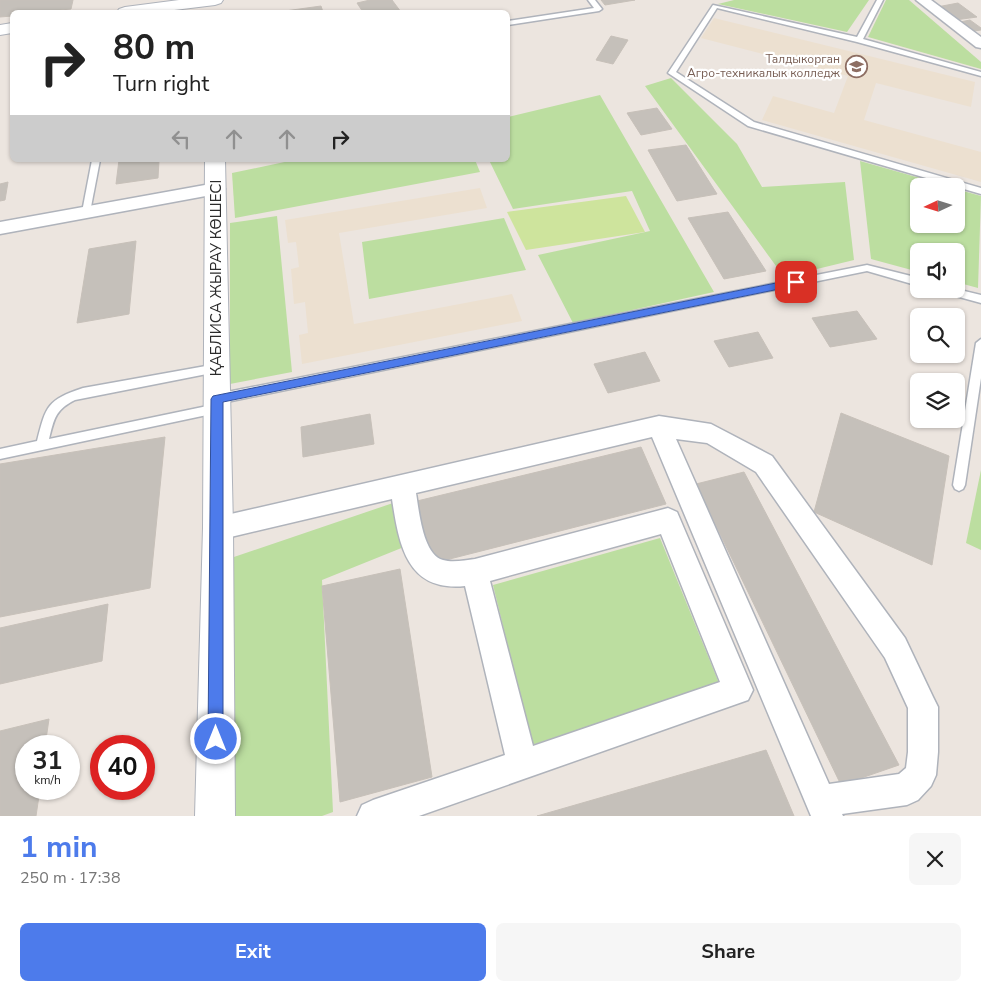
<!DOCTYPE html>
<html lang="en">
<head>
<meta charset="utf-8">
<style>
	body { margin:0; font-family:"Nunito Sans",sans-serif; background:#f6f6f6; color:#222; height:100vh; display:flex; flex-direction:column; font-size:19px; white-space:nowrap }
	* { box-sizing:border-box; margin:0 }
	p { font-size:16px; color:#767676 }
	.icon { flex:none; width:28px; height:28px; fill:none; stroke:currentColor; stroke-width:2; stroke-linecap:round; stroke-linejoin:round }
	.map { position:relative; height:816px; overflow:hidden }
	.details { display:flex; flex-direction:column; background:#fff; flex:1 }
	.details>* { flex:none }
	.hud { position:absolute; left:10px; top:10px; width:500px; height:152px; border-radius:8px; box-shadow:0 1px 4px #0004; background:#fff; color:#222; overflow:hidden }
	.needle { width:32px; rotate:266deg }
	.tools { position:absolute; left:910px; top:178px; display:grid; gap:10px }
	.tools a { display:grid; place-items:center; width:55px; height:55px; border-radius:8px; background:#fff; box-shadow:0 1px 4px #0004; font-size:25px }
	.speed { position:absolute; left:15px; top:735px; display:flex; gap:10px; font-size:25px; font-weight:700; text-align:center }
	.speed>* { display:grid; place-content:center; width:65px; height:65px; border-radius:50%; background:#fff; box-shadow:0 1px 4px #0004; line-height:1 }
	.speed small { font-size:12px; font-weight:400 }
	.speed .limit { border:8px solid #d22; background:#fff; color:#111 }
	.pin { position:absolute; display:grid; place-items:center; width:42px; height:42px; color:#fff; margin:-21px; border-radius:10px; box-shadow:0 2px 8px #0006 }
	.me { position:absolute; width:55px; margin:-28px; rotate:0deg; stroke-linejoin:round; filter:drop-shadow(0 0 4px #0008) }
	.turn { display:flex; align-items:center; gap:18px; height:105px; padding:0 20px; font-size:22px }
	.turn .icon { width:65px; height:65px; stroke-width:2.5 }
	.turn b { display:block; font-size:35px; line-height:42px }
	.lanes { display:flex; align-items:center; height:48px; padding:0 20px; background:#0003; justify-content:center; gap:25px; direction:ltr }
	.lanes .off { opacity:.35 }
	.round { display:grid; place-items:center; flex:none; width:52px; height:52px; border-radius:8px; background:#f6f6f6 }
	.headline { display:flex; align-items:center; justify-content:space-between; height:85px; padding:0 20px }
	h1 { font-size:30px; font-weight:700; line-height:38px; color:#4d7beb }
	.action { display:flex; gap:10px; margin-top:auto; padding:10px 20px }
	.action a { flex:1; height:58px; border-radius:8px; background:#4d7beb; color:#fff; font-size:20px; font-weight:700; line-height:58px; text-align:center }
	.action a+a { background:#f6f6f6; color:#222 }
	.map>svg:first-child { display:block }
	.education { fill:#ece0d0 }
	.green { fill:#bcdea0 }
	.pitch { fill:#cee49d }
	.building { fill:#c5c0ba; stroke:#c7c0b9 }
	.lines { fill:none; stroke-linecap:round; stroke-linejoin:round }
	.lane-casing { stroke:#afb3bb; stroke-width:3 }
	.street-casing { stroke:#afb3bb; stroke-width:3 }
	.secondary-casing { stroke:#afb3bb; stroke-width:2 }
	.lane { fill:#fff; fill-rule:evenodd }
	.street { fill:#fff; fill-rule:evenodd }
	.secondary { fill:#fff; fill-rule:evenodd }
	.route { fill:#4d7beb; stroke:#325099 }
	.labels { text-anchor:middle; stroke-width:4.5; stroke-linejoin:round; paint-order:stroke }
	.far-education-label { font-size:12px; fill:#785e54; stroke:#fff; text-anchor:end }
	.street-label { font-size:15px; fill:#2b2b2b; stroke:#fff }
</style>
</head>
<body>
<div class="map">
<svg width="981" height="816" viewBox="0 0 981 816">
	<rect width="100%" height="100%" fill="#ece5df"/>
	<g class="education">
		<path d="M714,18l261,64 -4,25 -95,-24 -12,37 117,32v30l-219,-62 11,-24 61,17 14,-37 -147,-38z"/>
		<path d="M480,188l7,20 -148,25 15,91 158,-30 10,27 -220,43 -3,-29 9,-2 -3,-31 -11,2 -3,-35 8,-2 -3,-25 -8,1 -3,-23z"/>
	</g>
	<g class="green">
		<path d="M734,0h135l-22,32 -129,-28z"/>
		<path d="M886,0h23l72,62v7l-113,-32z"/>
		<path d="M671,78l66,66 25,43 83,-5 9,78 -70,17 -139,-191z"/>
		<path d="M600,95l114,197 -141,31 -35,-68 112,-24 -18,-40 -119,18 -24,-49h19v-43z"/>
		<path d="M294,160h181l5,12 -245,46 -3,-45z"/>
		<path d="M860,161l88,25h-29v38h37v-35l25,7 -3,92 -22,-6v-31h-37v21l-48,-13z"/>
		<path d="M277,216l15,156 -62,12v-161z"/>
		<path d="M504,218l22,52 -157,29 -7,-57z"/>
		<path d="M981,470v80l-15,-7z"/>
		<path d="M396,502l8,45 -82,33 11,232 -11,4h-92l-2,-257z"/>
		<path d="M660,538l59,145 -187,62 -39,-160z"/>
	</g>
	<path class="pitch" d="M626,196l19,36 -119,18 -19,-38z"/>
	<g class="building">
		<path d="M0,0h73l-2,9 -31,3h-28v4l-12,1z"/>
		<path d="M370,0h22l9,12h-38l-6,-9z"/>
		<path d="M601,0h34l-30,5z"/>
		<path d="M958,3l19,14 -22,3 -18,-13z"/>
		<path d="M321,6l2,6h-37l-1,-1z"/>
		<path d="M970,20l11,8v2l-13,2 -13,-9z"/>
		<path d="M611,36l17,4 -15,24 -17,-4z"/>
		<path d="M657,108l15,21 -31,6 -14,-22z"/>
		<path d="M686,145l31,49 -40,7 -29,-51z"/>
		<path d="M119,160h40l-1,18 -42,6z"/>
		<path d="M8,182l-3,18 -5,1v-17z"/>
		<path d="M728,212l38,59 -42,8 -36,-61z"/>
		<path d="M136,241l-7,73 -52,9 12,-74z"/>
		<path d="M857,311l20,28 -47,8 -18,-29z"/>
		<path d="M758,332l15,26 -44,9 -15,-26z"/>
		<path d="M645,352l15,29 -52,12 -14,-29z"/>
		<path d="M841,413l108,43 -17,109 -118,-53z"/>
		<path d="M370,414l4,30 -71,13 -2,-30z"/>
		<path d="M165,437l-15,151 -150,29v-153z"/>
		<path d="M641,447l25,57 -236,60 -13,-63z"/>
		<path d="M744,472l155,293 -58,20 -145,-301z"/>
		<path d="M400,569l32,208 -92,25 -18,-216z"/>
		<path d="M108,604l-6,57 -102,23v-56z"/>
		<path d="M49,719l-4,27h-19v43h14l-4,27h-36v-85z"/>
		<path d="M766,750l28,66h-257z"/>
	</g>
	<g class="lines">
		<defs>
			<g id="lane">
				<path d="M588,0h7l7,9 -3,2 -91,14v-4l86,-13z"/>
				<path d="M877,0h6l-20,39 118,33v4l-124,-34 -140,-34 -41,64 78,50 227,66v6l-233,-68 -80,-53 45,-68 144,32z"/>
				<path d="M92,160h8l-10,52 -4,3 -4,-3z"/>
				<path d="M867,265l52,13v8l-52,-15 -650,133 -4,-2 -2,-3 2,-3 4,-2z"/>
				<path d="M939,289h17l25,6v8l-40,-11z"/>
				<path d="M981,339v39l-16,107 -2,4 -4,2 -4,-2 -2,-4 23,-142z"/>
				<path d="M217,364l4,1 1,3 -1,3 -4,1 -142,28c-20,10 -21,19 -26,39l168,-35 4,2 2,3 -2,3 -221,47v-10l37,-8c9,-35 10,-41 46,-53z"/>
			</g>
			<g id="street">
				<path d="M916,0h15l50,37v11l-5,-1z"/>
				<path d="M216,183l6,2 3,4 -3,4 -222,41v-12z"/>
				<path d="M659,416l52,8 61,32 133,182 28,59 5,10v45l-2,23 -5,11 -13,14 -11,5 -65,9 1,2h-32l-159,-379 -236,56c3,18 7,62 27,67 10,3 22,0 32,-1l193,-51 9,4 76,178 -5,10 -329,116h-62l5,-11 11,-5 132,-45 -40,-169c-58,6 -66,-41 -73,-87l-174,41 -9,-3 -4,-9 4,-9zM676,439l31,4 49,29 129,186 23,50v44l-2,16 -7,6 -70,10zM661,534l59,148 -187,64 -43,-165z"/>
			</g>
			<g id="secondary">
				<path d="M179,0h44l-2,3 -6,2 -57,7h-41l2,-3 6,-2z"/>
				<path d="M12,23v10l-12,2v-10z"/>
				<path d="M205,160h20l8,368 2,288h-40l8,-288z"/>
			</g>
		</defs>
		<use href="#lane" class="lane-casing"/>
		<use href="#street" class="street-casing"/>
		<use href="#secondary" class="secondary-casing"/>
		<use href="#lane" class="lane"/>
		<use href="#street" class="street"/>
		<use href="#secondary" class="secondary"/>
	</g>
	<path class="route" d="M796,279l3,1v5l-576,117v337l-2,6 -5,2 -6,-2 -2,-6 3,-340 2,-3z"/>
	<defs>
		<symbol id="university-ring" viewBox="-11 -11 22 22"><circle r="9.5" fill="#fff" stroke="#8d6e63" stroke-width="1.5"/><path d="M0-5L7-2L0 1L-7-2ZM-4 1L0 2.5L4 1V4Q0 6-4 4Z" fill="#8d6e63"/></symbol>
	</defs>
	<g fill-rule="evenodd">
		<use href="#university-ring" x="844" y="54" width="25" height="25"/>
	</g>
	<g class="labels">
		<g class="far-education-label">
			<text x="840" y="63">Талдыкорган<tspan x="840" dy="14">Агро-техникалык колледж</tspan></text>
		</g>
		<g class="street-label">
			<text transform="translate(216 278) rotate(-90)" y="5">ҚАБЛИСА ЖЫРАУ КӨШЕСІ</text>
		</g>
	</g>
</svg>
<div class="tools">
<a><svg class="needle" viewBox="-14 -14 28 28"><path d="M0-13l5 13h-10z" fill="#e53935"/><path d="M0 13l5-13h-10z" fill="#767676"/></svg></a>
<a><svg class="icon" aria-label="sound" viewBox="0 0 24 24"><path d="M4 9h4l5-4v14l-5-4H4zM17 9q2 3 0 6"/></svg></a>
<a><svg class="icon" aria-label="search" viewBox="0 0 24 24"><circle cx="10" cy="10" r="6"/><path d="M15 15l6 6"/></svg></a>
<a><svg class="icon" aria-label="layers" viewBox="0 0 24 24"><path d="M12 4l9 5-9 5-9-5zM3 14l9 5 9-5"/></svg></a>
</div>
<div class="speed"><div>31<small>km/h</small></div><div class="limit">40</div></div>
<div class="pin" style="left:796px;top:282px;background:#d93025"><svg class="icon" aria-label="arrive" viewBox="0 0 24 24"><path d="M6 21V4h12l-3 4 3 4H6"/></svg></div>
<svg class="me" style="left:216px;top:739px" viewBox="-20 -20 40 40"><circle r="17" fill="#4d7beb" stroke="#fff" stroke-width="3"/><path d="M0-11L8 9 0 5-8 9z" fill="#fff"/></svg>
<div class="hud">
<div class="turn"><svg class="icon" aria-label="right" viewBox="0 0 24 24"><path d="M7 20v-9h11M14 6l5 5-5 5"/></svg><div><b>80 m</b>Turn right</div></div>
<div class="lanes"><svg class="icon off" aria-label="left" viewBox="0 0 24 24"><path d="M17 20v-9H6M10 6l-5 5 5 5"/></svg><svg class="icon off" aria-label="ahead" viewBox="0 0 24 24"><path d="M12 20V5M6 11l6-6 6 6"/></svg><svg class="icon off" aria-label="ahead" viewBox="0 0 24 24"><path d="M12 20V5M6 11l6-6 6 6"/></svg><svg class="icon" aria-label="right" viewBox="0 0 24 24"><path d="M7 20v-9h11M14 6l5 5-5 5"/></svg></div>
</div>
</div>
<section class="details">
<div class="headline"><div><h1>1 min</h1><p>250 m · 17:38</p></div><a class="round"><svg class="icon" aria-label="close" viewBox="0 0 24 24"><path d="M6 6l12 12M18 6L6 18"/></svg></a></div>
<div class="action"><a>Exit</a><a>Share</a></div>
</section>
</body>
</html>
